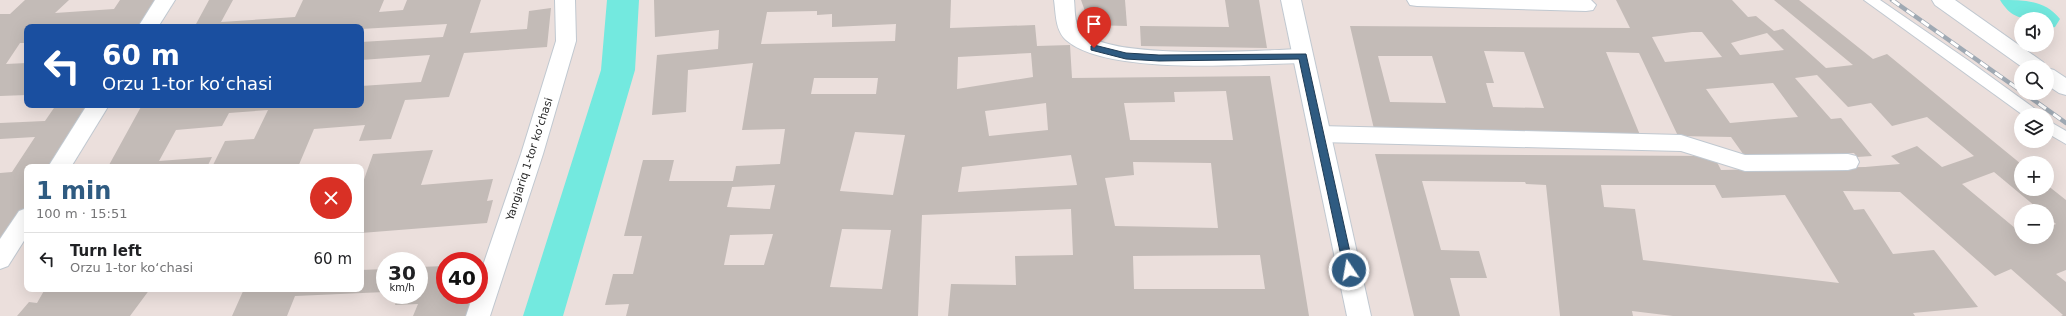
<!DOCTYPE html>
<html lang="en">
<head>
<meta charset="utf-8">
<style>
	body { margin:0; font-family:"DejaVu Sans",sans-serif; background:#f2f2f2; color:#202124; height:100vh; display:flex; flex-direction:column; font-size:15px; white-space:nowrap }
	* { box-sizing:border-box; margin:0 }
	p { font-size:13px; color:#757577 }
	.icon { flex:none; width:22px; height:22px; fill:none; stroke:currentColor; stroke-width:2; stroke-linecap:round; stroke-linejoin:round }
	.map { position:relative; flex:1; overflow:hidden }
	.details { position:absolute; left:24px; top:164px; width:340px; height:128px; display:flex; flex-direction:column; background:#fff; border-radius:8px; box-shadow:0 4px 16px #0002 }
	.details>* { flex:none }
	.hud { position:absolute; left:24px; top:24px; width:340px; height:84px; border-radius:8px; box-shadow:0 4px 16px #0002; background:#1a4fa0; color:#fff; overflow:hidden }
	.controls { position:absolute; left:2014px; top:12px; display:grid; gap:8px }
	.controls a { display:grid; place-items:center; width:40px; height:40px; border-radius:50%; background:#fff; box-shadow:0 4px 16px #0002; font-size:20px }
	.speed { position:absolute; left:376px; top:252px; display:flex; gap:8px; font-size:20px; font-weight:700; text-align:center }
	.speed>* { display:grid; place-content:center; width:52px; height:52px; border-radius:50%; background:#fff; box-shadow:0 4px 16px #0002; line-height:1 }
	.speed small { font-size:10px; font-weight:400 }
	.speed .limit { border:6px solid #d22; background:#fff; color:#111 }
	.pin { position:absolute; display:grid; place-items:center; width:34px; height:34px; color:#fff; margin:-41px -17px; border-radius:50% 50% 50% 0; rotate:-45deg; box-shadow:0 0 4px #0007 }
	.pin .icon { rotate:45deg }
	.me { position:absolute; width:44px; margin:-22px; rotate:348deg; stroke-linejoin:round; filter:drop-shadow(0 0 3px #0008) }
	.turn { display:flex; align-items:center; gap:14px; height:84px; padding:0 12px; font-size:18px }
	.turn .icon { width:52px; height:52px; stroke-width:2.5 }
	.turn b { display:block; font-size:28px; line-height:34px }
	.round { display:grid; place-items:center; flex:none; width:42px; height:42px; border-radius:21px; background:#f2f2f2 }
	.headline { display:flex; align-items:center; justify-content:space-between; height:68px; padding:0 12px }
	h1 { font-size:24px; font-weight:600; line-height:30px; color:#2f5b81 }
	ul { padding:0; list-style:none }
	li { display:flex; align-items:center; gap:12px; height:52px; padding:0 12px; border-top:1px solid #e0e0e0 }
	li div { flex:1 }
	li b { display:block; font-size:15px }
	li em { font-style:normal }
	.map>svg:first-child { display:block }
	.lines { fill:none; stroke-linecap:round; stroke-linejoin:round }
	.canal { fill:#73e9df; fill-rule:evenodd }
	.building { fill:#c3bbb7; fill-rule:evenodd }
	.service-casing { stroke:#c0c8d0; stroke-width:2 }
	.minor-casing { stroke:#c0c8d0; stroke-width:2 }
	.tertiary-casing { stroke:#c0c8d0; stroke-width:2 }
	.service { fill:#fff; fill-rule:evenodd }
	.minor { fill:#fff; fill-rule:evenodd }
	.tertiary { fill:#fff; fill-rule:evenodd }
	.rail-casing { stroke:#9fa9b3; stroke-width:4.5 }
	.rail { stroke:#fff; stroke-width:3; stroke-dasharray:9; stroke-linecap:butt }
	.route { fill:#2f5b81; stroke:#1f3b54 }
	.labels { text-anchor:middle; stroke-width:3.5; stroke-linejoin:round; paint-order:stroke }
	.street-label { font-size:11px; fill:#292929; stroke:#fff }
</style>
</head>
<body>
<div class="map">
<svg width="2066" height="316" viewBox="0 0 2066 316">
	<rect width="100%" height="100%" fill="#ebdfdc"/>
	<g class="lines">
		<g class="canal">
			<path d="M607,0h32l-4,70 -72,246h-40l78,-246z"/>
			<path d="M2000,0c25,0 45,0 60,19l-5,8 -8,2v-10c-22,0 -34,2 -47,-19z"/>
		</g>
	</g>
	<g class="building">
		<path d="M25,0h44l-14,13 59,-4 6,-9h39l-17,27h-115v16h-7l-14,21 21,-1v32l-27,1v-82h10z"/>
		<path d="M209,0h24l-12,22 74,-5 8,-17h81l-5,12 24,-2 4,-10h74l-11,33 57,-4 2,-18 22,-3 -4,39 -83,6 -15,44 -44,3 -14,39 -32,2 6,-16 -51,4 -16,38h-86l13,-26 29,-2 14,-29 -39,3 -7,13 -46,4 -17,31 53,-4 -5,10h-94l2,-3 -6,1 33,-60h219v-19l60,-4 9,-27 -69,5v-18l82,-5 4,-13 -86,5v-2h-175l2,-3h8z"/>
		<path d="M654,0h297l-1,28 85,-3 2,21 33,-1 2,33 198,-2 39,240h-361l3,-32 65,1 -1,-29 58,-1 -2,-46 -149,6 -4,101h-292l3,-12 -24,1 8,-31h20l9,-38h-18l19,-76h31l-5,21h64l3,-15 44,-2 5,-35 -43,1 11,-67 -65,7 -2,42 -34,3 5,-60 61,-6 1,-19 -64,7zM817,11v4l15,-1v13l64,-3 -1,17 -134,3 6,-32zM1031,53l2,24 -76,12 1,-32zM814,78h64l-2,16h-65zM1226,91l7,49h-103l-6,-37 51,-1 -1,-10zM1046,103l2,27 -59,6 -4,-25zM855,132l50,3 -12,60 -53,-4zM1071,155l6,30 -119,7 4,-25zM1133,162l78,1 7,65 -103,-2 -10,-48 29,-3zM775,185l-5,24 -43,-2 5,-20zM842,229l49,1 -9,59 -52,-2zM773,234l-9,31h-40l6,-30zM1260,255l5,34h-131l-1,-33z"/>
		<path d="M1081,0h44l2,26 -37,-1z"/>
		<path d="M1225,0h34l8,48 -126,-2 -1,-20 89,1z"/>
		<path d="M1616,0h116l16,17 8,-1 18,15 9,-2 43,39 27,-3 -79,-65h25l74,59 14,-5 134,110v25h26v-4l19,15v70l-10,4 10,8v34h-5l2,-1 -52,-46 -16,7 -95,-84 -57,-1 11,19 10,-1 29,45 41,-4 44,57 -65,6 2,3h-242l-41,-5 1,5h-73l-14,-131 -20,-1 -1,-2 -103,-1 19,69 38,1 8,27h-37l10,38h-46l-39,-162 339,2 7,14 144,-3 35,-3 -9,-8 26,-10 25,21 32,-11 -47,-39 -35,9 -21,-23 -23,4 -31,-32 -22,3 36,41 10,-1 31,38 -15,1 -3,-4 -108,5 -15,-21 -53,-1 -39,-83 -33,-1 34,83 -266,-6 -24,-103 280,2zM1692,32h10l20,25 -57,5 -13,-25zM1767,33l17,17 -44,5 -9,-12zM1484,51l40,1 20,56 -51,-1 -7,-24h8zM1378,56h54l14,47 -56,-1zM1773,83l25,34 -68,6 -24,-34zM1994,172l47,39h6v5l9,8 -9,4v9h-26v-4l-59,-49zM1601,185h114l7,13 63,-3 54,88 -196,-23 -8,-51 -31,-2z"/>
		<path d="M56,105h36l-39,62h-26v41l-27,43v-78l12,-1 23,-35 -35,2v-16l45,-2z"/>
		<path d="M433,150l-12,35 72,-6 -6,22 6,-1 -6,23 -126,10v-45l12,-34z"/>
		<path d="M490,263l-16,53h-61l5,-12 -23,1 4,-10h20v-28l26,-1v29h34v-31z"/>
		<path d="M385,269v23l-90,4 -8,20h-55l12,-27h117v-19z"/>
		<path d="M45,289h105l-20,27h-113l12,-14 8,1z"/>
	</g>
	<g class="lines">
		<defs>
			<g id="service">
				<path d="M1864,0h16l89,61 69,50 2,4h-17z"/>
				<path d="M2047,120l19,11v13l-19,-11z"/>
			</g>
			<g id="minor">
				<path d="M155,0h20l-17,27h-20z"/>
				<path d="M555,0h20l1,41 -33,113 -53,162h-24l7,-21h6v-18l42,-123 35,-113z"/>
				<path d="M1054,0h20c1,8 0,23 6,30 27,32 180,20 223,19l7,2 3,5 -3,5 -7,2c-55,1 -196,13 -237,-23 -11,-10 -10,-27 -12,-40z"/>
				<path d="M1407,0h184l5,5 -3,5 -7,1 -169,-5 -7,-1z"/>
				<path d="M87,105h22l-38,62h-23z"/>
				<path d="M1320,126l361,9 64,20 103,-1 8,2 3,6 -3,6 -8,2 -103,1 -64,-20 -361,-9 -8,-2 -3,-6 3,-6z"/>
				<path d="M27,208v28l-19,30 -8,3v-30l19,-28z"/>
			</g>
			<g id="tertiary">
				<path d="M1281,0h20l70,316h-24z"/>
				<path d="M1932,0h23l88,62 3,5h-24l-87,-62z"/>
				<path d="M2047,68l7,2 12,8v17l-7,-2 -12,-8z"/>
			</g>
		</defs>
		<use href="#service" class="service-casing"/>
		<use href="#minor" class="minor-casing"/>
		<use href="#tertiary" class="tertiary-casing"/>
		<use href="#service" class="service"/>
		<use href="#minor" class="minor"/>
		<use href="#tertiary" class="tertiary"/>
		<defs>
			<g id="rail">
				<path d="M1892,0l129,91"/>
				<path d="M2024,93l42,30"/>
			</g>
		</defs>
		<use href="#rail" class="rail-casing"/>
		<use href="#rail" class="rail"/>
	</g>
	<path class="route" d="M1094,45l32,8 33,2 147,-1 48,216 -2,3h-7l-1,-3 -45,-211 -140,2 -33,-2 -35,-9v-4z"/>
	<g class="labels">
		<g class="street-label">
			<text transform="translate(529 159) rotate(-72)" y="4">Yangiariq 1-tor koʻchasi</text>
		</g>
	</g>
</svg>
<div class="controls">
<a><svg class="icon" aria-label="sound" viewBox="0 0 24 24"><path d="M4 9h4l5-4v14l-5-4H4zM17 9q2 3 0 6"/></svg></a>
<a><svg class="icon" aria-label="search" viewBox="0 0 24 24"><circle cx="10" cy="10" r="6"/><path d="M15 15l6 6"/></svg></a>
<a><svg class="icon" aria-label="layers" viewBox="0 0 24 24"><path d="M12 4l9 5-9 5-9-5zM3 14l9 5 9-5"/></svg></a>
<a>+</a>
<a>−</a>
</div>
<div class="speed"><div>30<small>km/h</small></div><div class="limit">40</div></div>
<div class="pin" style="left:1094px;top:48px;background:#d93025"><svg class="icon" aria-label="arrive" viewBox="0 0 24 24"><path d="M6 21V4h12l-3 4 3 4H6"/></svg></div>
<svg class="me" style="left:1349px;top:270px" viewBox="-20 -20 40 40"><circle r="17" fill="#2f5b81" stroke="#fff" stroke-width="3"/><path d="M0-11L8 9 0 5-8 9z" fill="#fff"/></svg>
<div class="hud">
<div class="turn"><svg class="icon" aria-label="left" viewBox="0 0 24 24"><path d="M17 20v-9H6M10 6l-5 5 5 5"/></svg><div><b>60 m</b>Orzu 1-tor koʻchasi</div></div>
</div>
<section class="details">
<div class="headline"><div><h1>1 min</h1><p>100 m · 15:51</p></div><a class="round" style="background:#d93025;color:#fff"><svg class="icon" aria-label="close" viewBox="0 0 24 24"><path d="M6 6l12 12M18 6L6 18"/></svg></a></div>
<ul>
<li><svg class="icon" aria-label="left" viewBox="0 0 24 24"><path d="M17 20v-9H6M10 6l-5 5 5 5"/></svg><div><b>Turn left</b><p>Orzu 1-tor koʻchasi</p></div><em>60 m</em></li>
</ul>
</section>
</div>
</body>
</html>
